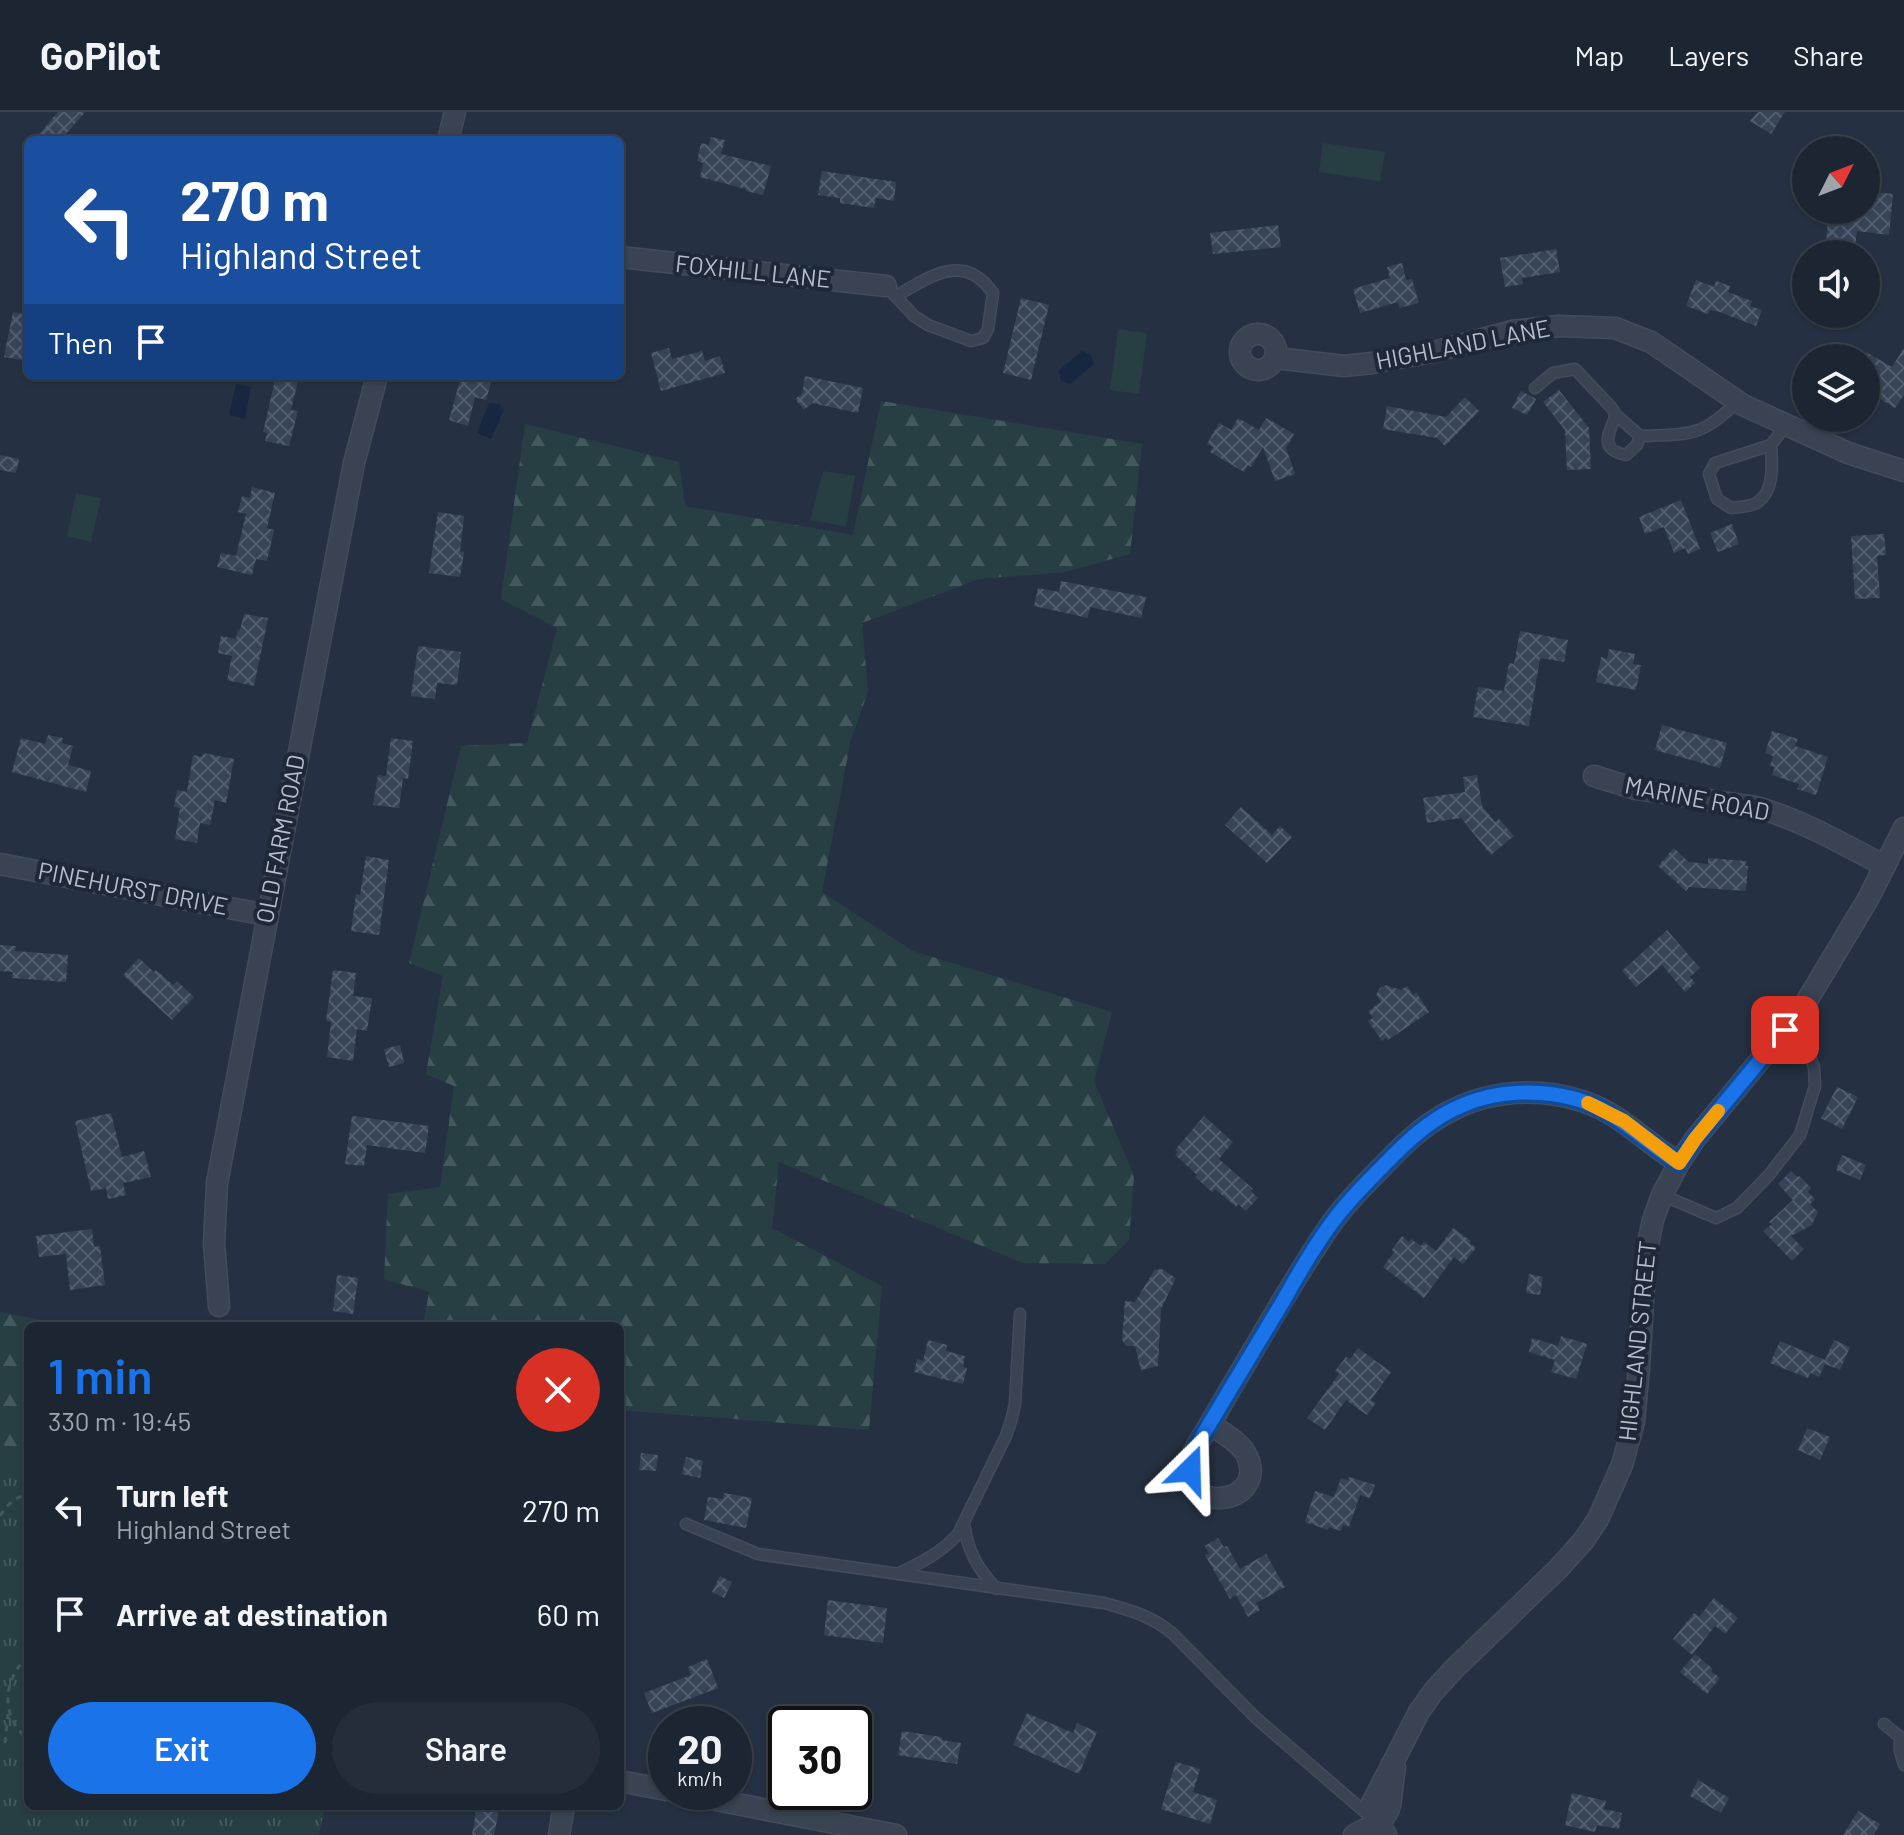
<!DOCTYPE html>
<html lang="en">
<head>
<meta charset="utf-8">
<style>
	body { margin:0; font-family:Barlow,sans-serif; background:#252d3a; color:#f1f3f6; height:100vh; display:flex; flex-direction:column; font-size:30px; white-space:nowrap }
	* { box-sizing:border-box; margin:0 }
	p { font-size:26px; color:#a0a5ac }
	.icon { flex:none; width:44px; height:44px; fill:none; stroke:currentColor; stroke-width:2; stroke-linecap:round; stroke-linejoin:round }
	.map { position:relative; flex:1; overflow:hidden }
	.side { position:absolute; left:24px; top:1210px; width:600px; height:488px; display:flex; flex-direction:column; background:#1c2532; border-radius:12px; box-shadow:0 2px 6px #0004,0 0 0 2px #3a424d }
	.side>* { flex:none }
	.guide { position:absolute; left:24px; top:24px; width:600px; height:244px; border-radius:12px; box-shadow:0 2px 6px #0004,0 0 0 2px #3a424d; background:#1a4fa0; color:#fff; overflow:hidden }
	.needle { width:52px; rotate:48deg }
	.controls { position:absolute; left:1792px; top:24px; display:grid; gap:16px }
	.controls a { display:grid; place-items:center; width:88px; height:88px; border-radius:50%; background:#1c2532; box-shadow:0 2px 6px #0004,0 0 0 2px #3a424d; font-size:40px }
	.speed { position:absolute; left:648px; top:1594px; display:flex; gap:16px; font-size:40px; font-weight:700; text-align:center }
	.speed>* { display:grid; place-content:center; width:104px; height:104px; border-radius:50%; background:#1c2532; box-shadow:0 2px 6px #0004,0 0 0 2px #3a424d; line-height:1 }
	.speed small { font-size:20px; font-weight:400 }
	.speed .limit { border:4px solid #111; border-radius:12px; background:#fff; color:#111 }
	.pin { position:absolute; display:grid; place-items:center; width:68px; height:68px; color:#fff; margin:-34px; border-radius:16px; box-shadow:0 4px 12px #0006 }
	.me { position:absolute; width:88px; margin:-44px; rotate:22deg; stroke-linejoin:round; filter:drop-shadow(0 0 6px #0008) }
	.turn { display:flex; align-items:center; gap:28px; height:168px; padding:0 24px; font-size:36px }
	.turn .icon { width:104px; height:104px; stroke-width:2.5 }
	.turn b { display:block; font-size:56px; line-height:68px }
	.then { display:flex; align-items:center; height:76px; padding:0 24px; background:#0003; gap:16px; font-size:30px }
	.round { display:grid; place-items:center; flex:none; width:84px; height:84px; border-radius:42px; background:#252d3a }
	.headline { display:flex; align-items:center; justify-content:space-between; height:136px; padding:0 24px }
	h1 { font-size:48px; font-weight:600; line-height:60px; color:#1a73e8 }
	.cta { display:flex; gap:16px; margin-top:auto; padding:16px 24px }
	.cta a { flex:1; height:92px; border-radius:48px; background:#1a73e8; color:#fff; font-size:32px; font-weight:600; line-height:92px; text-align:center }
	.cta a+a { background:#252d3a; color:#f1f3f6 }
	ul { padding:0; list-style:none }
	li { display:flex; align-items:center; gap:24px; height:104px; padding:0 24px }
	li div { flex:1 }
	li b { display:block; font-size:30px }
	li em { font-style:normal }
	header { display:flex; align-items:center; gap:48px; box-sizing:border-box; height:112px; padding:0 40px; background:#1c2532; border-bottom:2px solid #3a424d }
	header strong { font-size:38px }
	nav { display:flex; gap:44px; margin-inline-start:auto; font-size:28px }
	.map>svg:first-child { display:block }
	.grass { fill:url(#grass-tufts) }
	.forest { fill:url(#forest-firs) }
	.park { fill:#273f43 }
	.water { fill:#172741 }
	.building { fill:url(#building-cross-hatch) }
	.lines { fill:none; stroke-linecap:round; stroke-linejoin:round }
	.service-casing { stroke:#434c5b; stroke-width:13 }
	.minor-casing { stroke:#434c5b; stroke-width:23 }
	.path { stroke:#40585a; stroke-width:3; stroke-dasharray:6 6; stroke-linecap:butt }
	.service { stroke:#394351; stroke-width:10 }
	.minor { stroke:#394351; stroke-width:20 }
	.route-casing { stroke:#114b97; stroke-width:20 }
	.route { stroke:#1a73e8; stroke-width:14 }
	.slow { stroke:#f59e0b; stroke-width:14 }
	.labels { text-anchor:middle; stroke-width:8; stroke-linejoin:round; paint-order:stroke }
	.street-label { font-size:24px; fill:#b6becc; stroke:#1e2837 }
</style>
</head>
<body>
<header>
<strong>GoPilot</strong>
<nav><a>Map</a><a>Layers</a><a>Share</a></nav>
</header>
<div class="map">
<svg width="1904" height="1723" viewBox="0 0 1904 1723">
	<defs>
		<pattern id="grass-tufts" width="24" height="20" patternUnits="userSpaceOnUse" patternTransform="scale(2)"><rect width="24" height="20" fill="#273f43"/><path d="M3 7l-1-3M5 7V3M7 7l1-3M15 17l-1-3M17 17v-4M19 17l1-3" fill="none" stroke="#44595d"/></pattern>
		<pattern id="forest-firs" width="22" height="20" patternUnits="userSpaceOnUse" patternTransform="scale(2)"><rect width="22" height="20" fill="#273f43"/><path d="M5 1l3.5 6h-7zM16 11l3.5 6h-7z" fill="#44595d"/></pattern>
		<pattern id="building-cross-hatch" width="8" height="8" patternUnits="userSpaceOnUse" patternTransform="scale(2)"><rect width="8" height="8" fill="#374458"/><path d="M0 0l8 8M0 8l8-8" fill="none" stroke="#525d6f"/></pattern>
	</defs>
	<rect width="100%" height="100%" fill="#253142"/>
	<path class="grass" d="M0,1200l68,14h-40v480h297l-6,29h-319z"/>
	<g class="forest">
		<path d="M881,289l261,43 -12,110 -65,18 -86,7 -117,44 6,69 -17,47 -29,153 91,59 199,61 -18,69 40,95 -5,64 -24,24 -82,-1 -244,-101 -7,66 110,58 -13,144 -247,-20 -2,6v-90h-197l6,-34 -45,-13 4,-85 52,-7 14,-101 -28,-12 17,-98 -34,-13 52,-217 66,-3 30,-115 -56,-29 24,-175 154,38 6,44 168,29z"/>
		<path d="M0,1200l68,14h-40v130l-7,-1 -19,-11 -2,-12v-20l3,-12 1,-26 -4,-10z"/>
	</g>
	<g class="park">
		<path d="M1323,31l62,9 -5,29 -61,-9z"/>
		<path d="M1118,217l29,4 -8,61 -29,-4z"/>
		<path d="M823,359l32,5 -9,51 -36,-7z"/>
		<path d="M76,381l25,5 -10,44 -24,-6z"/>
	</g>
	<g class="water">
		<path d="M1082,239l9,4 3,9 -24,20 -9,-4 -2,-10z"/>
		<path d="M236,272l15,3 -6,32 -16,-4z"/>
		<path d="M489,291l12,2 -1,3 4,1 -13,30 -14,-6z"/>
	</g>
	<g class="building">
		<path d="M58,0h27l-24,28h-27z"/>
		<path d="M1758,0h27l-14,22 -21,-13z"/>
		<path d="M711,25l14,3 -4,14 50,12 -8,29 -17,-4v-2l-46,-12 3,-14 -6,-2 4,-18 8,2z"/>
		<path d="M822,59l74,11 -2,19 -18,-3 -2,10 -34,-5v-5l-22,-3z"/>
		<path d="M1866,79l27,3 -4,41 -32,-4 -3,23h-29l4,-44h37z"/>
		<path d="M1278,113l3,22 -68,7 -3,-21z"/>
		<path d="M1556,137l4,23 -38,6 1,6 -18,3 -5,-29z"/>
		<path d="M1402,151l4,17 6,-1 7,24 -20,5 -1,-6 -38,11 -7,-24 37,-11 -3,-11z"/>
		<path d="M1696,168l18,7 2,-6 14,5 -2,6 24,9 -2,5 12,4 -6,16 -36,-14 -10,-2 -2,4 -22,-8z"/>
		<path d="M1021,186l28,7 -18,75 -28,-7z"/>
		<path d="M13,200l15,3v46l-24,-4z"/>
		<path d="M669,236l3,11 30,-8 3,10 15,-5 5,17 -64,18 -10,-38z"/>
		<path d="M1904,236v47l-9,13 -29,-18v-38l26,15z"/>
		<path d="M276,264l22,5 -7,29 7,1 -9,35 -24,-5 2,-8 -4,-1z"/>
		<path d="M461,264h32l-7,24 -11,-3 -7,29 -19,-6z"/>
		<path d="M805,264l58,12 -5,25 -46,-10 -8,7 -9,-11 7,-5z"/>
		<path d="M1559,278l30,38 2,41 -24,1 -2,-40 -22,-28z"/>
		<path d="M1521,279l15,8 -9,16 -15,-7z"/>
		<path d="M1465,285l14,14 -34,35 -8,-8 -54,-9 4,-23 59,11z"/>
		<path d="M1238,306l21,12 7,-12 28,16 -8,14 9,26 -20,7 -12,-34 -12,20 -3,-2 -4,7 -34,-20 3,-5 -6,-3 12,-21 12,7z"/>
		<path d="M0,343l19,4 -3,14 -16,-3z"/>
		<path d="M252,375l23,6 -8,35 7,2 -7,31 -11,-2 -4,16 -35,-8 4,-14 15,3 10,-42 -8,-2 4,-16 8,2z"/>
		<path d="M1681,388l19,49 -12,5 -3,-6 -11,5 -10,-26 -19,7 -6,-17z"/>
		<path d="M438,400l26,4 -4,35 4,1 -4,25 -31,-4z"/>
		<path d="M1732,412l7,20 -21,8 -8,-19z"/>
		<path d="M1884,422l2,21 -9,1 3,42 -25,1 -4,-63z"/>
		<path d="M1061,469l85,16 -5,21 -51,-11 -2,11 -54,-12 4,-18 21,4z"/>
		<path d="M244,502l24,4 -14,68 -27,-6 5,-24 -14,-3 3,-17 15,3 2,-10 2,1z"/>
		<path d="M1520,519l48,9 -4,22 -24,-4 -11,68 -56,-9 5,-30 26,4 5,-28 5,1z"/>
		<path d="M418,534l43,6 -4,33 -20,-2 -2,16 -24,-3z"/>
		<path d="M1609,537l26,5 -2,10 8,1 -5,25 -40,-8 5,-25 6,2z"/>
		<path d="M1662,613l65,18 -7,25 -65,-18z"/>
		<path d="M1772,619l26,8 -3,7 33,11 -12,38 -19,-6 2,-5 -27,-9 3,-8 -5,-1 3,-10 -8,-3z"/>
		<path d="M48,623l15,3 -1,5 11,3 -5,19 23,6 -5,21 -74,-20 9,-34 24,6z"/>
		<path d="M391,626l22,3 -5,38 -5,-1 -4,30 -26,-3 5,-30 8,1z"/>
		<path d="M203,641l31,6 -8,44 -11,-3 -5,25 -10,-2 -3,20 -22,-4 5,-31 -6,-1 3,-17 10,2 6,-37 9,2z"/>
		<path d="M1477,663l5,31 13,16 4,-3 15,17 -23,19 -30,-37 -34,5 -4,-25 42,-6 -2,-15z"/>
		<path d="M1241,695l31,28 8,-9 12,11 -25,26 -42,-38z"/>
		<path d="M1674,736l15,14 19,2v-6l38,3 -1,5h3l-2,25 -57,-4 -3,4 -28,-25z"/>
		<path d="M366,744l23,4 -10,75 -28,-4 5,-37 4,1z"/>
		<path d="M1667,818l33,38 -10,9 5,6 -10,9 -23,-27 -26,22 -14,-16z"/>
		<path d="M0,833l16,1 -1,5 53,4 -2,27 -54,-4 1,-6 -13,-1z"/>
		<path d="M139,846l15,14 2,-2 17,15 4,-4 17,16 -22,23 -49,-45z"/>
		<path d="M333,858l23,3 -3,23 19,2 -5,33 -10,-2 -4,32 -26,-4 4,-35 -5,-1z"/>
		<path d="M1386,873l15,5 6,-4 6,9 3,-3 13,20 -41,28 -2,-2 -4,3 -14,-20 5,-3 -5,-7 13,-9 -5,-7 4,-7z"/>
		<path d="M400,933l4,18 -15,4 -5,-18z"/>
		<path d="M1837,975l21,10 -16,32 -21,-11z"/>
		<path d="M111,1001l11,44 22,-6 7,26 -28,6 3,12 -18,4 -2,-11 -15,3 -16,-70z"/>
		<path d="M352,1004l77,10 -4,27 -58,-8 -3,21 -19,-2z"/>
		<path d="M1204,1004l29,26 -14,17 34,30 -2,2 7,7 -12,13 -8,-7 -2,3 -21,-18 -3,3 -17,-15 2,-2 -22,-20 3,-3 -3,-2z"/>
		<path d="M1842,1043l24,10 -6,15 -24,-10z"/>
		<path d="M1791,1059l6,6 2,-1 12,12 -3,4 7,7 -5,5 8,8 -6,13 -21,11 13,13 -12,12 -29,-30 9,-7 -3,-2 24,-22 -15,-16z"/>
		<path d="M1453,1116l18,13 -2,2 7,5 -13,16 -9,-7 -30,41 -41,-31 11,-15 -2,-2 10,-14 7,6 2,-3 10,7 3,-4 12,9z"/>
		<path d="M92,1117l2,18 6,-1 5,39 -35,5 -4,-36 -27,3 -3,-21z"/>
		<path d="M1160,1156l16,10 -15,31 -3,57 -17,4 -6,-24h-9l-4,-6 3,-39 10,1 20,-33 2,2z"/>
		<path d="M1529,1162l14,3 -3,18 -14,-2z"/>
		<path d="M337,1163l21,3 -5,36 -20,-3z"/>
		<path d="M1561,1224l26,8 -11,35 -25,-7 4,-12 -26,-8 3,-14 26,8z"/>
		<path d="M928,1228l19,5 -1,6 19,5 -2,11 4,1 -4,16 -49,-12 3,-13 6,2z"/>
		<path d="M1834,1228l16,7 -10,23 -15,-6 -6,13 -9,-4 -2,5 -38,-15 10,-22 45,19z"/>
		<path d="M1358,1236l33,24 -20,28 5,3 -9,12 -21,-15 -21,30 -18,-12 32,-44 -4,-3 11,-14 4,2z"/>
		<path d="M1807,1316l23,9 -10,23 -22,-10z"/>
		<path d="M641,1341l17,2 -2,16 -17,-1z"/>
		<path d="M686,1345l17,4 -3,17 -18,-4z"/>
		<path d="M1349,1365l26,8 -5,13 -10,-3 -11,32 -6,-2 -2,6 -12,-4 -1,3 -23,-8 10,-31 19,6 7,-19 7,2z"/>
		<path d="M724,1381l28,5 -6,30 -42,-8 4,-23 15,2z"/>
		<path d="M1218,1426l6,9 3,-1 13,23 26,-15 19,33 -29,16 4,7 -12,7 -12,-22 -6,4 -25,-44 4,-1 -4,-8z"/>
		<path d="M720,1464l12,6 -8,16 -12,-6z"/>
		<path d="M1714,1486l24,20 -13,16 -10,-8 -23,29 -19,-16 21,-26 5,4z"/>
		<path d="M828,1488l59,8 -4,35 -59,-8z"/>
		<path d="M1695,1542l18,15 -2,2 9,7 -13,16 -27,-22z"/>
		<path d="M707,1547l11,29 -66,25 -8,-20 47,-18 -3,-8z"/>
		<path d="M1027,1601l46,20 4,-10 20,9 -18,42 -66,-29z"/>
		<path d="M902,1619l40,6v3l19,3 -4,21 -59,-9z"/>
		<path d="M1176,1650l24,7 -7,23 24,8 -7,24 -49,-15z"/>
		<path d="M1698,1668l31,18 -8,15 -31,-17z"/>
		<path d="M1572,1681l34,8 -2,8 18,4 -3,16 -22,-4 -2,7 -30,-7z"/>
		<path d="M477,1694h23l-6,29h-22z"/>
		<path d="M1858,1699l22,13 -6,11h-31z"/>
	</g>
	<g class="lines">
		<defs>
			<g id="service">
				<path d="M886,174l28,30 14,9 43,16 12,-3 5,-9 5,-36c-29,-42 -63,-16 -97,3"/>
				<path d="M1535,276l18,-15 22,-4 36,38 5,8c-7,19 -18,34 10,40l11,-10 3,-9c49,-2 61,2 98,-35"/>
				<path d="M1616,303l24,21"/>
				<path d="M1771,333c1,18 4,45 -13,57 -7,5 -19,5 -27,6l-14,-9 -8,-25 6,-11 56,-18 15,-20"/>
				<path d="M1662,1083l54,23 21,-10 32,-33 31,-40 15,-49 -1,-19 -19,-49"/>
				<path d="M964,1411c3,27 14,47 33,66"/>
				<path d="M686,1412l72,30 346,49c26,7 48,13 69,31l83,84 117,101"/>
				<path d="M898,1462c22,-11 43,-21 60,-40l48,-98 5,-15 4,-17 5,-90"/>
				<path d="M1884,1612l16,13v14l4,14"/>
			</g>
			<g id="minor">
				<path d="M448,28l7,-28"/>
				<path d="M620,145l266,29"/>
				<circle cx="1258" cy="240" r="18"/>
				<path d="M1276,246l68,8 28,-3 61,-11 79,-21 47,-5 56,2 36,14 92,63 105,48 56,18"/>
				<path d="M1594,664l42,13 120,18c46,13 87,37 129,59"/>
				<path d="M0,752l266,51"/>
				<path d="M219,1194l-5,-63 3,-60 137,-720 23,-87"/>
				<path d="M1210,1312c12,9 31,18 37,32 22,49 -67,60 -57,7 3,-14 13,-27 20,-39 23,-40 47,-80 71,-121 18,-29 35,-59 56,-87 13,-17 29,-33 45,-49 19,-20 40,-41 65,-54 41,-23 91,-26 135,-12 38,12 63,41 97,62"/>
				<path d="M620,1669l46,9"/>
				<path d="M675,1680l221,43"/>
				<path d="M559,1723l5,-29"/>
				<path d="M1354,1723c45,-22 33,-22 41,-67"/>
				<path d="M1386,1723l-12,-19 -2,-13 47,-91 14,-20 21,-23 105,-101 25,-28 14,-21 24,-54 12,-43 5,-55 7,-114 7,-33 9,-25 17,-32 16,-24 90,-109 20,-26 63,-105 36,-71"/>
			</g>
		</defs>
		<use href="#service" class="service-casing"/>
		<use href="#minor" class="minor-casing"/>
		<g class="path">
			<path d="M0,1404c7,-11 15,-19 28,-22"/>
			<path d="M28,1543c-26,28 -28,59 0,85"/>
			<path d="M5,1631l3,-29"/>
		</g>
		<use href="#service" class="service"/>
		<use href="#minor" class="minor"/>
	</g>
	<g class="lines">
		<defs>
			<path id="route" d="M1190,1358l3,-16 11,-21c26,-44 52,-87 78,-130 17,-30 34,-60 55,-87 14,-18 30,-34 45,-49 24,-25 49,-49 81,-62 35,-15 77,-16 113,-6 41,12 68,42 103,64l16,-24 90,-109"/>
		</defs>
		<use href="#route" class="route-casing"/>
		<use href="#route" class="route"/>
		<path class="slow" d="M1588,991l36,18 55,42 16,-24 23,-28"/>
	</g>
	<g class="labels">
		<g class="street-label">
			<text transform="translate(753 160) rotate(6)" y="8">FOXHILL LANE</text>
			<text transform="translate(1463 233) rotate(-11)" y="8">HIGHLAND LANE</text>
			<text transform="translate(1697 687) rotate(11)" y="8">MARINE ROAD</text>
			<text transform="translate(281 727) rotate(-79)" y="8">OLD FARM ROAD</text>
			<text transform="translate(133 777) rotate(11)" y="8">PINEHURST DRIVE</text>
			<text transform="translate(1638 1229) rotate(-84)" y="8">HIGHLAND STREET</text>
		</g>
	</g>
</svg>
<div class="controls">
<a><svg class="needle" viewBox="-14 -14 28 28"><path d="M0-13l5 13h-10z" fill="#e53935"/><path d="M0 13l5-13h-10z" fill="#a0a5ac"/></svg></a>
<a><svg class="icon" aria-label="sound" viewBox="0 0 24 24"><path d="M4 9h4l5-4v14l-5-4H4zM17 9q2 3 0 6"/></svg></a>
<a><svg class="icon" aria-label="layers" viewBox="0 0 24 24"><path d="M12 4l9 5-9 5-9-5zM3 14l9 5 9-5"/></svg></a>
</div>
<div class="speed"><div>20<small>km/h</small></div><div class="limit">30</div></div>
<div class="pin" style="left:1785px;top:918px;background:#d93025"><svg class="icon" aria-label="arrive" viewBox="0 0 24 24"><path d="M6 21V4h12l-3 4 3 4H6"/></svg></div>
<svg class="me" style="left:1190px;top:1358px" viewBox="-20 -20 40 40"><path d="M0-17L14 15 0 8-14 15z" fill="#1a73e8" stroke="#fff" stroke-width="4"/></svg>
<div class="guide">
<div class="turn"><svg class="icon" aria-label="left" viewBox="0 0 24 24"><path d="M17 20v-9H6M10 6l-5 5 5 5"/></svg><div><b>270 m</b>Highland Street</div></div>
<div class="then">Then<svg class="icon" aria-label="arrive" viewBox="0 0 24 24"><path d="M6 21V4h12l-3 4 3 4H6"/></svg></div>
</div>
<section class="side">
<div class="headline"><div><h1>1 min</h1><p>330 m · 19:45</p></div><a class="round" style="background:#d93025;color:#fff"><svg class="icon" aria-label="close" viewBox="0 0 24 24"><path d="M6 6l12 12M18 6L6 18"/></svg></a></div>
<ul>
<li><svg class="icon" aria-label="left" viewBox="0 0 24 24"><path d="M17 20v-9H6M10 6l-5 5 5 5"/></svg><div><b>Turn left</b><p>Highland Street</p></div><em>270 m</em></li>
<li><svg class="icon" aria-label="arrive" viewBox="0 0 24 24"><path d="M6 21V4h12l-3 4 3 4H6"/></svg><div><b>Arrive at destination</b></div><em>60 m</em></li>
</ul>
<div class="cta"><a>Exit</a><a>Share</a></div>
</section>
</div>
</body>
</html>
